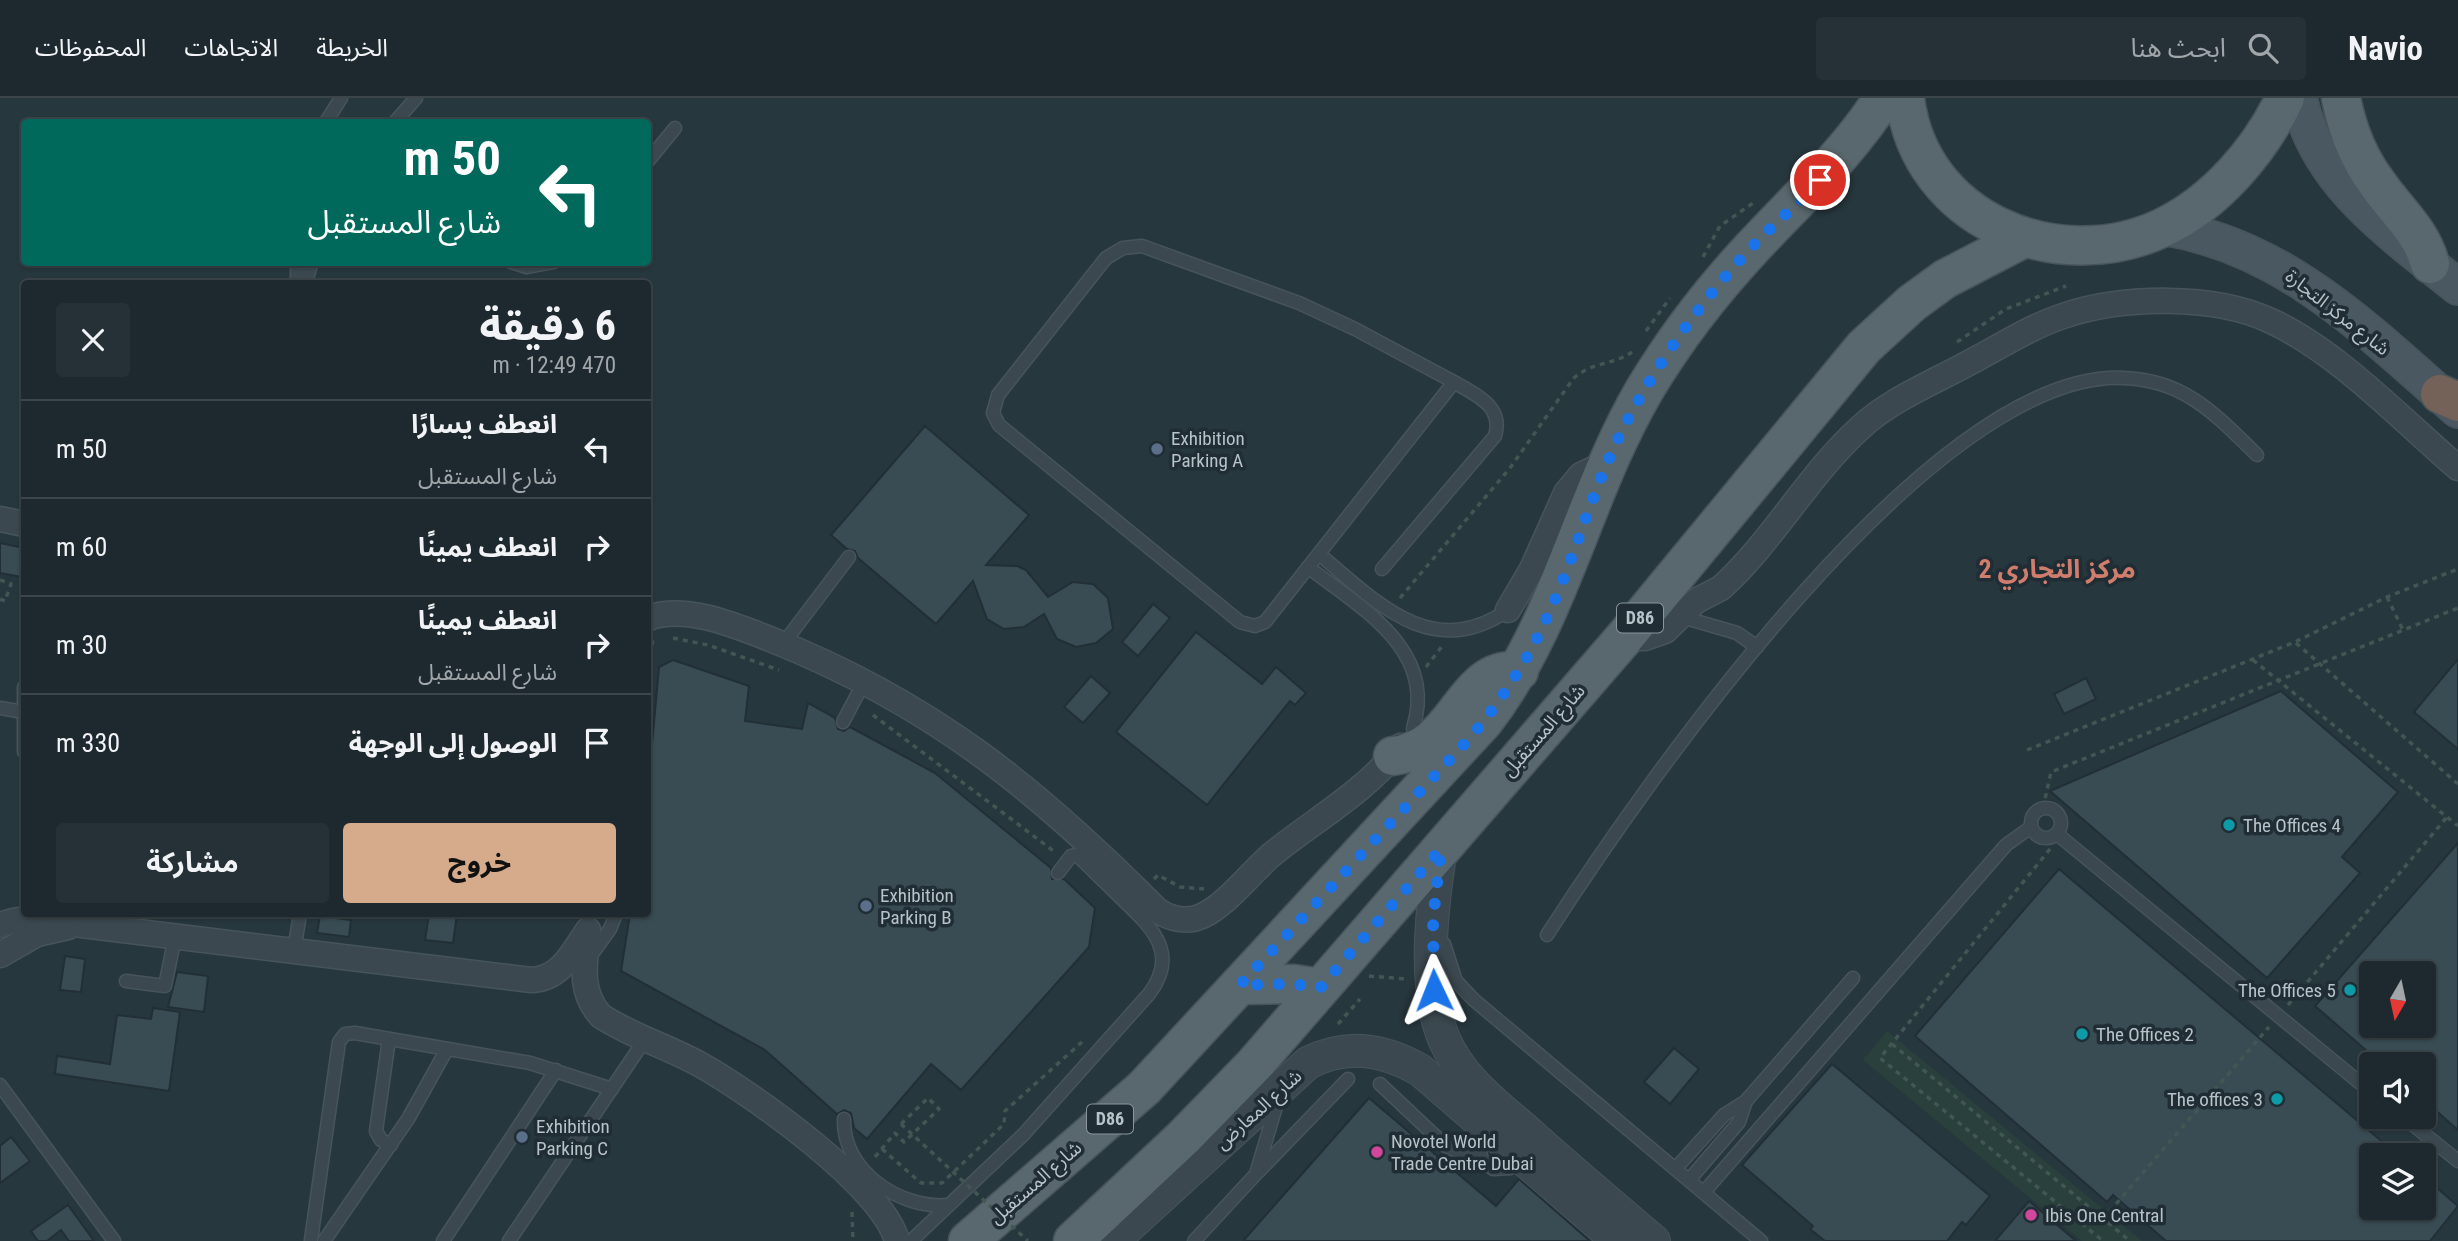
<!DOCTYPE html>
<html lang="ar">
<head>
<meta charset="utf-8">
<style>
	body { margin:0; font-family:"Roboto Condensed","Noto Sans Arabic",sans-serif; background:#253136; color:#f1f3f6; direction:rtl; height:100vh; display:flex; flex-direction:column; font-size:26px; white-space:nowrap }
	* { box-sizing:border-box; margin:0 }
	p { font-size:23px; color:#a0a6aa }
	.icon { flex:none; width:38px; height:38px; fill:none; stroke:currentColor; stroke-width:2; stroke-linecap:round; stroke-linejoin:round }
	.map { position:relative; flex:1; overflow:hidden; direction:ltr }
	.panel { position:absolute; left:21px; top:182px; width:630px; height:637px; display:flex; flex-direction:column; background:#1d292e; border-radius:7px; box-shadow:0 2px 5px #0004,0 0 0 2px #3b454a; direction:rtl }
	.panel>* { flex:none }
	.hud { position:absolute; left:21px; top:21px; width:630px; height:147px; border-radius:7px; box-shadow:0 2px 5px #0004,0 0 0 2px #3b454a; direction:rtl; background:#00695c; color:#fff; overflow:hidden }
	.needle { width:46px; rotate:189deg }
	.fabs { position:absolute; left:2359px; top:863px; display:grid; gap:14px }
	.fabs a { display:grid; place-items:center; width:77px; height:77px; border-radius:7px; background:#1d292e; box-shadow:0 2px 5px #0004,0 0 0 2px #3b454a; font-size:35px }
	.pin { position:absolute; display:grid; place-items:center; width:60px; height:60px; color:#fff; margin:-30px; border:4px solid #fff; border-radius:50%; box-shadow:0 2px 7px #0007 }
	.me { position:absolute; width:77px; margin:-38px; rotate:358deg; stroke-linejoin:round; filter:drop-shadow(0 0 5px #0008) }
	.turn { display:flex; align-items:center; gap:24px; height:147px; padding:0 35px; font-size:32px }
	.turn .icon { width:91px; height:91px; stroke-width:2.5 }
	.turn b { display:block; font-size:49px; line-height:60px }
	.round { display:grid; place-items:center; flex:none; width:74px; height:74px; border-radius:7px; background:#253136 }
	.headline { display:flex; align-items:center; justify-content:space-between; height:119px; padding:0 35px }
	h1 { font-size:42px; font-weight:700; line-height:52px }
	.primary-button { display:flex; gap:14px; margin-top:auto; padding:14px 35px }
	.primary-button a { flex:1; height:80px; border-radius:7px; background:#d6ab8b; color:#111; font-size:28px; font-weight:700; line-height:80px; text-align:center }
	.primary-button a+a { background:#253136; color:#f1f3f6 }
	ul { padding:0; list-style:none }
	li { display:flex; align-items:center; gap:21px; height:98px; padding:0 35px; border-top:2px solid #3b454a }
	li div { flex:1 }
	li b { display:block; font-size:26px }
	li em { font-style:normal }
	header { display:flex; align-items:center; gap:42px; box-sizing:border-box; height:98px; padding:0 35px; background:#1d292e; border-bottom:2px solid #3b454a }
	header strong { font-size:33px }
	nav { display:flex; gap:38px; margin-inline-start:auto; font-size:24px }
	.search { width:490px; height:63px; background:#253136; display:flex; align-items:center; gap:18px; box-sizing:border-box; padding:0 24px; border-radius:7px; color:#a0a6aa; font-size:26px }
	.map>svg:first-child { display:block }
	.green { fill:#29403c }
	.building { fill:#394c54; stroke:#222f36; stroke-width:2; fill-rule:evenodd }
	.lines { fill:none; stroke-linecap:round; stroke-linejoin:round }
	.service-casing { stroke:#47545b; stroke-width:15 }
	.minor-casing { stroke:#47545b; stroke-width:27 }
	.tertiary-casing { stroke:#47545b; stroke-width:34 }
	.secondary-casing { stroke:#47545b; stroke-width:38 }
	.primary-casing { stroke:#47545b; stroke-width:41 }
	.motorway-casing { stroke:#465359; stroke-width:41 }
	.path { stroke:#425754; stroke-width:3.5; stroke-dasharray:5 5; stroke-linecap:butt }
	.service { stroke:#3b484f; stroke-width:12 }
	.minor { stroke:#3b484f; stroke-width:24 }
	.tertiary { stroke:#3b484f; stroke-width:32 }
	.secondary { stroke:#495861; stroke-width:35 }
	.primary { stroke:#59686e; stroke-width:38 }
	.motorway { stroke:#746258; stroke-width:38 }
	.path-bridge { stroke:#425754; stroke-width:3.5; stroke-dasharray:5 5; stroke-linecap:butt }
	.route { stroke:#1a73e8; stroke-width:12; stroke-dasharray:0 21.6 }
	.service-dot { fill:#5c6f8a; stroke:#202d34; stroke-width:2.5 }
	.culture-dot { fill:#0f9aa8; stroke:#202d34; stroke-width:2.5 }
	.hotel-dot { fill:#d1479c; stroke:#202d34; stroke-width:2.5 }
	.labels { text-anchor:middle; stroke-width:7; stroke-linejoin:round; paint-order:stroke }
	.shield { fill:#202d34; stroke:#8a969c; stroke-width:2 }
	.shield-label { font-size:18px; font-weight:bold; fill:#b7c3c9 }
	.street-label { font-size:19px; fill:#b7c3c9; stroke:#202d34 }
	.poi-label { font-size:19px; fill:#b7c3c9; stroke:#202d34; text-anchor:start }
	.district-label { font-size:26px; font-weight:bold; fill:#cf7d6c; stroke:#202d34 }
</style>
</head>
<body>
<header>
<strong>Navio</strong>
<div class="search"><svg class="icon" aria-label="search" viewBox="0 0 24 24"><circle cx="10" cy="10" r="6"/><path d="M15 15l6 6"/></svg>ابحث هنا</div>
<nav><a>الخريطة</a><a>الاتجاهات</a><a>المحفوظات</a></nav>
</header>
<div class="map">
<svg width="2458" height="1143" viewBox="0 0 2458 1143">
	<rect width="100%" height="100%" fill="#27373e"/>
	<path class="green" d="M1887,933l255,210h-60l-219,-181z"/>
	<g class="building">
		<path d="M925,328l104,89 -43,50 31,1 9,4 22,27 25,-15 20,2 15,14 5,31 -17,14 -20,4 -19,-8 -13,-25 -20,13 -20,2 -17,-10 -14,-38 -37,43 -78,-66 -3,-7 -8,-2 -16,-14z"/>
		<path d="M0,445l24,5 -2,29 -22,-4z"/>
		<path d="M1153,506l17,14 -32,38 -16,-14z"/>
		<path d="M1196,534l66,52 14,-17 30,26 -11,12 -5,-4 -83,104 -91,-73z"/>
		<path d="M2458,561v90l-44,-37z"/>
		<path d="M673,562l76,26 -4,35 57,8 6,-26 27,15 3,11 6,2 6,-4 85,46 116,95 1,11h12l31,29 -6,39 -128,143 -30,-26 -64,75 -13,-11 -3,-15 -7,-3 -7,4 -72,-64 -144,-79 9,-57h18v-125l11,-122z"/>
		<path d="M1091,578l19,17 -27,30 -19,-16z"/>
		<path d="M2086,580l10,21 -32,15 -10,-20z"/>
		<path d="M2281,593l117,101 -56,65 18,16 -93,105 -217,-187z"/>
		<path d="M2458,745v287l-34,-30v-36h-42l-67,-58zM2371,875h53v53h-53z"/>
		<path d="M2059,771l339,286h-27v53h53v-31l34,29 -28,35h-264l-53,-46 -6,7 -192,-166z"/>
		<path d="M429,816h28l-4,29 -28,-3z"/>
		<path d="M320,818l31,4 -2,17 -32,-4z"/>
		<path d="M65,858l20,3 -4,33 -21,-2z"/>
		<path d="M177,874l31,4 -4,36 -36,-5z"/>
		<path d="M153,910l27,4 -11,79 -114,-17 2,-18 53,8 7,-49 34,4z"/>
		<path d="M1674,950l25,21 -29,35 -26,-22z"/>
		<path d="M1832,966l158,132 -24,29 -4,-3 -15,19h-122l-15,-12 3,-3 -71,-61z"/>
		<path d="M1369,1000l127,108 23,-27 71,62h-347z"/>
		<path d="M11,1039l19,24 -30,22v-37z"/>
		<path d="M2029,1103l47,40h-81z"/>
		<path d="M68,1107l26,36h-25l-8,-11 -14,11h-9l-7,-10z"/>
	</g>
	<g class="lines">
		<defs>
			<g id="service">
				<path d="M326,24l15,-24"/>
				<path d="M395,24l21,-24"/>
				<path d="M648,63l27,-33"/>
				<path d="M1142,148l157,57 56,26 99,53 -189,240 -10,4 -15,-4 -241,-197 -6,-12 5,-18 108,-137 17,-10z"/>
				<path d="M511,164l16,5 27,-5"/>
				<path d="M297,186v-22"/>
				<path d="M305,186l7,-22"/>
				<path d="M1319,456c56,47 113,109 189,56"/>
				<path d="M1308,469c53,41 130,83 105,161"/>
				<path d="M1382,471l113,-133c9,-30 -19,-41 -41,-54"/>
				<path d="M1682,519l55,16 20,14"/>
				<path d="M783,546l66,-87"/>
				<path d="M24,589v65"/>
				<path d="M0,610l23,4"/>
				<path d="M843,624l22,-42"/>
				<circle cx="2046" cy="725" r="15"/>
				<path d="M2057,736l314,258"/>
				<path d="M1547,837c96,-149 384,-566 577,-557 61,2 92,37 133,77"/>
				<path d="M1444,846l12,37 18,19 287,241"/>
				<path d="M294,853l6,-37"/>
				<path d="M589,860l21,-29 6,-15"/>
				<path d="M126,883l39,5 10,-49"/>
				<path d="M389,941l-13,92 5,9 10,5"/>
				<path d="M1380,986l67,63 15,6 16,-2"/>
				<path d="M0,987l114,156"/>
				<path d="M2402,1018l56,45"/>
				<path d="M844,1021c-2,52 57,91 105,86"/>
				<path d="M1479,1045l2,15 12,11 17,-1 12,-11"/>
				<path d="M1676,1070l48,-53 22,-14 107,-123"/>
				<path d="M1258,1074l90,-93"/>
				<path d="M1690,1081l49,-57 7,-21"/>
				<path d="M1704,1094l302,-347 25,-18"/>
				<path d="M311,1142l28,-198 6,-8 10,-1 175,30 82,26"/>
				<path d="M324,1143l84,-122 39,-70"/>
				<path d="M443,1143l113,-171"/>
				<path d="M509,1143l137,-203"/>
				<path d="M911,1143l112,-106 126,-141c32,-42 1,-68 -29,-97 -14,-14 -29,-28 -43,-42l-6,1 -13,17"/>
				<path d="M1194,1143l62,-67 22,-74"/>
			</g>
			<g id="minor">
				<path d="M0,421l24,5"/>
				<path d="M1508,512l24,-41 34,-76 15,-18 25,-12"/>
				<path d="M648,520c37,-14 86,7 122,21 161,64 266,149 387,271 13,9 30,13 45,6 23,-10 49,-43 68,-60 45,-37 95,-63 131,-110"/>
				<path d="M1624,540h21l20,-7 31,-30 25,-13c52,-47 87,-113 139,-160 30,-29 81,-49 118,-70 28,-15 55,-32 85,-42 59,-20 151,-22 208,5 66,30 132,100 187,147"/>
				<path d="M0,827c28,-11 54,-6 82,0l449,55c30,-1 42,-28 57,-50"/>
				<path d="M588,834c-3,31 -10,59 13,84 30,20 68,31 100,49 50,28 182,121 196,176"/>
				<path d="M0,857l37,-21 31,-7"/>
			</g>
			<g id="tertiary">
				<path d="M1441,751c-9,56 -19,137 3,190 17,40 53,66 85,94 41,37 83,72 125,108"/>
				<path d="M1113,1143l195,-178c39,-20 75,-14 112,7l198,171"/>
			</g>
			<g id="secondary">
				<path d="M2299,0c18,86 95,137 159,189"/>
				<path d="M2163,129c122,19 206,105 295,183"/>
			</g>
			<g id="primary">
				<path d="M1905,0c14,122 152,179 257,130 53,-25 98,-77 123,-130"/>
				<path d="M2341,0c6,31 17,60 36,85 19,28 44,47 53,81"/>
				<path d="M1393,658c67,-8 67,-90 126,-85"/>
				<path d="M1240,887l54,-1 26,4"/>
				<path d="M968,1143l176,-153 340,-367c77,-100 98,-225 161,-332 30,-50 66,-97 106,-140 46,-50 95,-93 132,-151"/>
				<path d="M1073,1143l110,-103 71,-73 370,-427 240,-291 48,-44 33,-24 79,-41"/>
			</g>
			<path id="motorway" d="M2440,296l18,8"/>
		</defs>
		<use href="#service" class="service-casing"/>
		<use href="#minor" class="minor-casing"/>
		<use href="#tertiary" class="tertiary-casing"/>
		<use href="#secondary" class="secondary-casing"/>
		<use href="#primary" class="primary-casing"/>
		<use href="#motorway" class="motorway-casing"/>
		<g class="path">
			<path d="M1703,159l17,-31 33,-23"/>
			<path d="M1646,233l24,-33"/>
			<path d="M1957,244l49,-33 60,-23"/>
			<path d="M0,482l11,4 -6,17 -5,-2"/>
			<path d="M2387,499l16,33"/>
			<path d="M1400,500l110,-130 63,-89c17,-17 41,-14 59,-27"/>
			<path d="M673,540l35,7 71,25"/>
			<path d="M2296,545l162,141"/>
			<path d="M2253,562l205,166"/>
			<path d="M648,567l5,-25"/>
			<path d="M1426,569l17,-22"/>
			<path d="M873,617l182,137"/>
			<path d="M2027,652l268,-108 92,-45 71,-28"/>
			<path d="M2043,710l8,-36 407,-164"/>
			<path d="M2050,751l-170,209 223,183"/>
			<path d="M1154,781l4,-4 22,12 24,2"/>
			<path d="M1369,878l37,3"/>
			<path d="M2288,907l159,-188"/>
			<path d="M1338,926l22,-25"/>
			<path d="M1892,946l238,197"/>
			<path d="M882,1051l39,34h21l62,-59 1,-13 77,-69"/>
			<path d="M875,1059l20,-24 9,9 35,-33 -11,-11 -27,26"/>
			<path d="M852,1114l1,29"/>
			<path d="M2103,1121l166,-192"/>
		</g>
		<use href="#service" class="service"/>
		<use href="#minor" class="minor"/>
		<use href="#tertiary" class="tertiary"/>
		<use href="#secondary" class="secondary"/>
		<use href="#primary" class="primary"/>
		<use href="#motorway" class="motorway"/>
		<path class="path-bridge" d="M901,1026l127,117"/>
	</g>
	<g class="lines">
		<path class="route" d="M1434,892l-1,-71 8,-70 -121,139 -26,-4 -54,1 228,-245c34,-39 61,-82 82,-129 27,-60 43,-123 73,-182 34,-66 78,-128 129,-182 22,-23 46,-43 68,-67"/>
	</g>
	<g class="service-dot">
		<circle cx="1157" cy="351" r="7"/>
		<circle cx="866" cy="808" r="7"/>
		<circle cx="522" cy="1039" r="7"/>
	</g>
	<g class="culture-dot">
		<circle cx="2229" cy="727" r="7"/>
		<circle cx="2350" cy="892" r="7"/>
		<circle cx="2082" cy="936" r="7"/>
		<circle cx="2277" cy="1001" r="7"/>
	</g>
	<g class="hotel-dot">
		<circle cx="1377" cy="1054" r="7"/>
		<circle cx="2031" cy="1117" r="7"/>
	</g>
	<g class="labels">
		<g class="shield">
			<rect x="1617" y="505.5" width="46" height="29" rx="5"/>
			<rect x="1087" y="1006.5" width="46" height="29" rx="5"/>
		</g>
		<g class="shield-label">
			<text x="1640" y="526">D86</text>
			<text x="1110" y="1027">D86</text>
		</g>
		<g class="street-label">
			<text transform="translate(2338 214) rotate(38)" y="7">شارع مركز التجارة</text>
			<text transform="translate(1543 632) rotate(-49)" y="7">شارع المستقبل</text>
			<text transform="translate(1258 1011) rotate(-42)" y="7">شارع المعارض</text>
			<text transform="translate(1035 1084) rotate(-41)" y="7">شارع المستقبل</text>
		</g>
		<g class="poi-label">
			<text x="1171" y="347">Exhibition<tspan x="1171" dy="22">Parking A</tspan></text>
			<text x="2243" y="734">The Offices 4</text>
			<text x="880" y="804">Exhibition<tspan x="880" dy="22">Parking B</tspan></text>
			<text x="2336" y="899" text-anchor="end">The Offices 5</text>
			<text x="2096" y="943">The Offices 2</text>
			<text x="2263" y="1008" text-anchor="end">The offices 3</text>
			<text x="536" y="1035">Exhibition<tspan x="536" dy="22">Parking C</tspan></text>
			<text x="1391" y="1050">Novotel World<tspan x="1391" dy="22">Trade Centre Dubai</tspan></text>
			<text x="2045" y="1124">Ibis One Central</text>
		</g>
		<g class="district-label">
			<text x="2057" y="480">مركز التجاري 2</text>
		</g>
	</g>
</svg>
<div class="fabs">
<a><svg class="needle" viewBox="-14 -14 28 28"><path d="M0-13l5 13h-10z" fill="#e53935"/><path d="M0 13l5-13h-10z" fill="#a0a6aa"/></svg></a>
<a><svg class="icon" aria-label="sound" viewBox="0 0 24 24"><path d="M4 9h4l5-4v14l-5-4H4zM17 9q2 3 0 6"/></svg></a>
<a><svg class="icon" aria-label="layers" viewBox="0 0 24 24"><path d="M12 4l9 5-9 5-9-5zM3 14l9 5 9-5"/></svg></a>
</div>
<div class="pin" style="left:1820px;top:82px;background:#d93025"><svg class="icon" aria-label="arrive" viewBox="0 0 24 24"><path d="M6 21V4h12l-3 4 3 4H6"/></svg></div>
<svg class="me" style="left:1434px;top:892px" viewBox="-20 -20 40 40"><path d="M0-17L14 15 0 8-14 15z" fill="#1a73e8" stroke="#fff" stroke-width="4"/></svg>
<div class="hud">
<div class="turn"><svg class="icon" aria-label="left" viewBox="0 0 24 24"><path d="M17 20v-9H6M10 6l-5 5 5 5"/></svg><div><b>50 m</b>شارع المستقبل</div></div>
</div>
<section class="panel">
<div class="headline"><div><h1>6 دقيقة</h1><p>470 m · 12:49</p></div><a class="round"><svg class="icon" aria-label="close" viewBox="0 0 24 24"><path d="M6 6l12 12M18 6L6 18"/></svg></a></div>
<ul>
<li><svg class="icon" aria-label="left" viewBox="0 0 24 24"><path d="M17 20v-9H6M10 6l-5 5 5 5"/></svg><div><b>انعطف يسارًا</b><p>شارع المستقبل</p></div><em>50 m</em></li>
<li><svg class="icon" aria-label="right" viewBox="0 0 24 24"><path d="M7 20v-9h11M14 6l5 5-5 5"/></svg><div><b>انعطف يمينًا</b></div><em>60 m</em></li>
<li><svg class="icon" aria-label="right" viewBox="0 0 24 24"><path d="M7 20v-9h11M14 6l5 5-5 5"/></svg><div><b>انعطف يمينًا</b><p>شارع المستقبل</p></div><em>30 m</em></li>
<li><svg class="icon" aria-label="arrive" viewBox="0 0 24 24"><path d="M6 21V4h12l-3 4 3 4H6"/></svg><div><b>الوصول إلى الوجهة</b></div><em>330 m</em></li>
</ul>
<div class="primary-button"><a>خروج</a><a>مشاركة</a></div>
</section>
</div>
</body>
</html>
